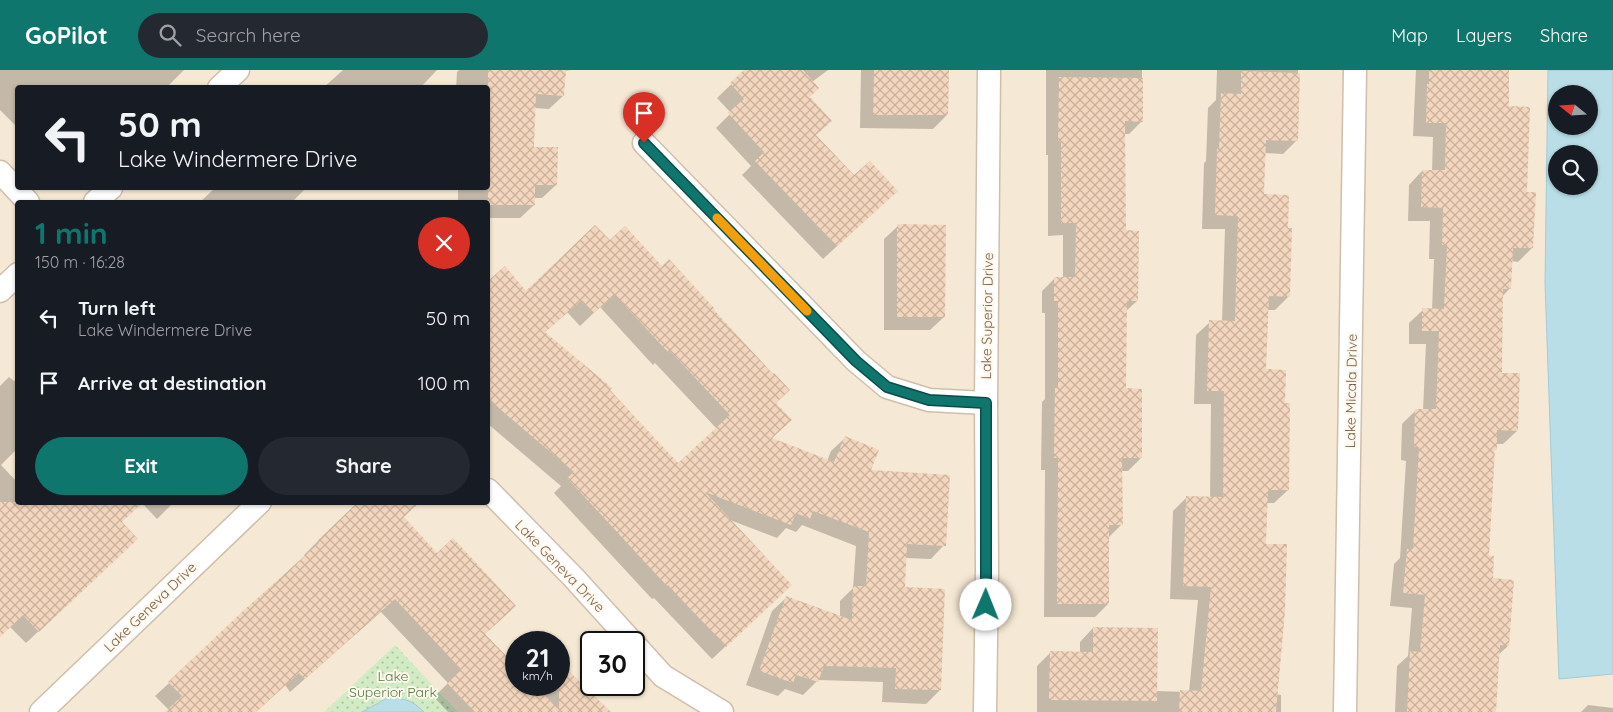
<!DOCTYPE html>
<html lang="en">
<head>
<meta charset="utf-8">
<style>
	body { margin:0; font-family:Quicksand,sans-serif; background:#242831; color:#f1f3f6; height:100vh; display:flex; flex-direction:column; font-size:19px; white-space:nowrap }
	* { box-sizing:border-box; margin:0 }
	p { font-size:16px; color:#9ea1a6 }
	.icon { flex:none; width:28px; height:28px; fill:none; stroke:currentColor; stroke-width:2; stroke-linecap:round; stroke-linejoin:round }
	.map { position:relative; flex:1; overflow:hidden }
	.side { position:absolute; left:15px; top:130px; width:475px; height:305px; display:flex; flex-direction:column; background:#171b24; border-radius:5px; box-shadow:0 1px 4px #0004 }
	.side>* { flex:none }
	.top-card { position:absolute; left:15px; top:15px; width:475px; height:105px; border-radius:5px; box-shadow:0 1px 4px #0004; background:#171b24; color:#f1f3f6; overflow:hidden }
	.needle { width:32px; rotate:288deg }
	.buttons { position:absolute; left:1548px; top:15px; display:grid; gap:10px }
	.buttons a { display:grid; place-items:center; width:50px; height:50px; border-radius:50%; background:#171b24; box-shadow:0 1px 4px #0004; font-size:25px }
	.speed { position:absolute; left:505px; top:561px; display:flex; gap:10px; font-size:25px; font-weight:700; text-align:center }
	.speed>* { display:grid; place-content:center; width:65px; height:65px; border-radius:50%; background:#171b24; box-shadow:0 1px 4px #0004; line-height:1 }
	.speed small { font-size:12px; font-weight:400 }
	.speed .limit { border:2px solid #111; border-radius:8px; background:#fff; color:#111 }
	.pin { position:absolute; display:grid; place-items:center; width:42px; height:42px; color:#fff; margin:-51px -21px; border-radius:50% 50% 50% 0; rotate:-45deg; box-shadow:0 0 5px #0007 }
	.pin .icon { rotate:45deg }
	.me { position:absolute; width:55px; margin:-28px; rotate:1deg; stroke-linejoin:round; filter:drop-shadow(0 0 4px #0008) }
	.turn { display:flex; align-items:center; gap:18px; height:105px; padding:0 20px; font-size:22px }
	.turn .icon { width:65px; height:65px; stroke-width:2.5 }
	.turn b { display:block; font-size:35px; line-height:42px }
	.round { display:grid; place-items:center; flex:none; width:52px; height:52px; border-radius:26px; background:#242831 }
	.headline { display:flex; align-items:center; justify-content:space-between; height:85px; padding:0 20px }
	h1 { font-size:30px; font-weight:700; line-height:38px; color:#0f766e }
	.action { display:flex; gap:10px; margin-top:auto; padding:10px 20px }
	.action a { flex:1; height:58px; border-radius:30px; background:#0f766e; color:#fff; font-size:20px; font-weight:700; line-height:58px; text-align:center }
	.action a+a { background:#242831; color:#f1f3f6 }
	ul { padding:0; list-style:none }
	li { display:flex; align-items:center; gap:15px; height:65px; padding:0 20px }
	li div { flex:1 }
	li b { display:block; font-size:19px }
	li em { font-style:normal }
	header { display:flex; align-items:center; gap:30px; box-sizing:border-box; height:70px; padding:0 25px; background:#0f766e; color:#fff }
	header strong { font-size:24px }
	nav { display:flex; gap:28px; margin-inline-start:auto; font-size:18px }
	.search { width:350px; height:45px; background:#242831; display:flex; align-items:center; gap:12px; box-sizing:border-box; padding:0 18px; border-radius:28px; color:#9ea1a6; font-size:19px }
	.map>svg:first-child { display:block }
	.residential { fill:#f5e8d4; fill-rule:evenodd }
	.park { fill:url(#park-dots) }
	.water { fill:#badee7; stroke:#a0ccd9; fill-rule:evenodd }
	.shadow { fill:#0003; fill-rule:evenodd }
	.building { fill:url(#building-cross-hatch); fill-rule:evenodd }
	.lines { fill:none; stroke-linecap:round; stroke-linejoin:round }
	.street-casing { stroke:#cfbeac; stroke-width:25 }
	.street { stroke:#fff; stroke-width:22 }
	.route-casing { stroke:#0a4d48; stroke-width:12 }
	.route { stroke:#0f766e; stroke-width:9 }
	.slow { stroke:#f59e0b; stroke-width:9 }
	.labels { text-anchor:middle; stroke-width:4; stroke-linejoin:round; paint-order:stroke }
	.street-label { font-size:14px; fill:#775d4a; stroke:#fff9ed }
	.park-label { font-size:14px; fill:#4f7d42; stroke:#fff9ed }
</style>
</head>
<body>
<header>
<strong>GoPilot</strong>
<div class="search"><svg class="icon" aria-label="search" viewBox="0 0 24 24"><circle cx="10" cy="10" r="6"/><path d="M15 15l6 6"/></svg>Search here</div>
<nav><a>Map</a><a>Layers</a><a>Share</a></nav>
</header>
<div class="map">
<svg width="1613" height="642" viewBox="0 0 1613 642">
	<defs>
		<pattern id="park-dots" width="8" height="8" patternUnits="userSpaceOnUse" patternTransform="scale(1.25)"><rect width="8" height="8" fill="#d1ebc4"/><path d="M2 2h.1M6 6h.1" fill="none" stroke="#aec2a1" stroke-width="1.8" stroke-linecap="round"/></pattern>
		<pattern id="building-cross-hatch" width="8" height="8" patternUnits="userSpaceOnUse" patternTransform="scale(1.25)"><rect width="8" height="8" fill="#f3d6bd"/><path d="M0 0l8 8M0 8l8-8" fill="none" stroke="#cab19c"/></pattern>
	</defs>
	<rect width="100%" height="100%" fill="#fdf6e6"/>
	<path class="residential" d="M0,0h1613v642h-1155l-63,-67 -71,67h-324zM18,18h470v100h-470zM1556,24h33v32h-33zM1556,84h33v32h-33zM18,132h470v300h-470zM516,572h43v43h-43zM591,572h43v43h-43z"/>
	<path class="park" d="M395,575l63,67h-134z"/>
	<g class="water">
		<path d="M1548,0h65v604l-54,5 -14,-396zM1556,24h33v32h-33zM1556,84h33v32h-33z"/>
		<path d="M389,627c16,2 23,3 35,15h-62z"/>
	</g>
	<g class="shadow">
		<path d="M0,0h184l-18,18h-148v40l-18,-18z"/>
		<path d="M343,0h94l-17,18h-97z"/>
		<path d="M459,0h112l-7,1 -1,25 -14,13 -15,-1 -2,40 24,37 -14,13h-8v7l-14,13h-32v-16h-30v-14h30v-100h-32l1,-16z"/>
		<path d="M746,0h82l-16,12 -4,15 7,39 68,68 -60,55 -81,-84 9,-9 -35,-38 15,-15 -14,-15z"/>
		<path d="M861,0h86v45l-14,14 -73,-1z"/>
		<path d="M1046,0h96v51l-13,13h-5v98l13,69 -12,11v78l16,68 -13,13h-7v54l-13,13v66l-13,13h-51l1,-147h-4l1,-68 3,-3v-86h-3v-22l13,-13h8v-43l-15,1v-81h-2z"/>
		<path d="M1217,0h81l-1,70 -14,14 -19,-1 -1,42 26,101 -14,14h-8l-2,60 18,35 5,85 -14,13h-7l-2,42 11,149 5,1v17h-244v-46l13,-13h30v-11l13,-14 63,63 33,1 9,-92 -28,-1 3,-88 14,-14 23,1 1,-94h-17l2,-69 14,-13h12l3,-93h-23l2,-66 2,-2 2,-53 8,-8z"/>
		<path d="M1416,0h93l-1,37 18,86 6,55 -14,14 -7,-1 -1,27 -8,9 -1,77 16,57 -14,13h-7l-2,7 -7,106 4,22 17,67 -10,9 -3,57h-100l2,-46 11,-10 4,-48 -22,-2 4,-42 6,-6 6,-97 -5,-1 1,-36 14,-14h7l3,-66h-17v-21l14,-13h9l2,-51h-5l1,-38h-22l1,-36 13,-14h10l1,-34 -20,-1z"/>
		<path d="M215,118h91l-13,13 1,1h-94z"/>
		<path d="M898,156l46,91 -14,13h-46v-91z"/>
		<path d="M595,157l195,193 -19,19 56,22 4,-10 14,-13 25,34 74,73 -13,14 -26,-1 -2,31 37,101 -14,14 -44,-2 1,-20 -65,-2 -15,15 -18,-6 -7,7 -32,-11 26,-74 14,-13 54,19v-16l13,-13 3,-42 -54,-21 -6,7 -10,-4 -9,10 -47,-18 47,78 -65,61 -58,-61 -2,1 -98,-106 7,-7 -73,-62v-141l17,-15 20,24zM600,237l53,58 2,-2 62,66 -39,36 -69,-75 -65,-57 23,-21 13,14z"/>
		<path d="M9,307l5,4 4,-3v70l-17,17 17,18v19h156l-17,17 -15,-16 -21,19 3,29 -98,92 -16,-16 -10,9v-250z"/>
		<path d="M403,448l81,117 32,32v18h43v-24l50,51h-161l-14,-15 14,-14 -67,-71 -91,80 -5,-7 -29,27h-89l2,-2 -14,-14 151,-139 -2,-2 14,-14z"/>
		<path d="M1588,635l25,3v4h-32z"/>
	</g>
	<g class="building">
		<path d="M488,0h78l-2,26 -28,-2 -2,53h24l-1,38h-22v20h-47z"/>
		<path d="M744,0h59l16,18 -9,9 22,24 -16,14 38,40 16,-14 28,30 -61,55 -82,-85 9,-9 -36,-39 16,-14 -14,-16z"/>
		<path d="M874,0h75l-1,45h-75z"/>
		<path d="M1429,0h80v36l21,1 -3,85h9l-3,56h-20l-2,41h-8l-1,84h18l-2,58 -21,-1v20h-2l-6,105 5,1 -1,22 21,2 -5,66 -9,-1 -4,67h-89l3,-61 10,1 5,-57 -22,-2 4,-44h6l6,-102h-5l1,-38h21l3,-78h-17v-23l22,1 3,-64h-5l1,-37 -22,-1 1,-37h23l1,-47h-20l1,-39h2z"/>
		<path d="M1241,1l59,2 -2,68 -32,-1 -2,54 25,1 -1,33h4l-2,69 -21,-1 -3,73 20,1 -1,33h5l-1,87h-21l-2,54h21l-2,67 -9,101h-97l1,-22 21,1 10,-104 -28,-1 3,-90 37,1 1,-106h-17l2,-71 26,1 3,-105 -23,-1 2,-67h2l2,-55 20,1z"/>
		<path d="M1059,7l84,1v44l-18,-1 1,109 13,1 -1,70h-11l-1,87 16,1v69h-20l1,67h-14v79h-52l1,-146h-4l1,-70h3v-87h-4v-24h21l1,-54h-15v-81h-3z"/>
		<path d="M897,154l49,1 -1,92h-48z"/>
		<path d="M595,155l15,15 15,-14 37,40 7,-7 46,50 -1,1 59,64 1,-1 16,17 -14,13 16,17 -20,18 62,24 11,-26 34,14 -8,20 79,5 -4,71 -39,-2 -2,43 40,2 -4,101 -46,-1 1,-21 -72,-2 -6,16 -22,-7 -3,8 -34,-12 27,-75 66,24 1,-34h13l3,-54 -56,-21 -3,8 -14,-6 -5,12 -86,-33 87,93 -66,62 -58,-62 -1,1 -100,-108 7,-6 -86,-73v-118l17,-15 21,25zM614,224l54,58 2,-1 60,64 -52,48 -68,-73 2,-2 -67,-56 37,-32 12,13z"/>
		<path d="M0,432h143l-21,20 16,17 -99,93 -16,-17 -23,22z"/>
		<path d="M358,432h62l-16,15 33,36 16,-15 63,68 -31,28 31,32v19h19l24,23v-46l52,50h-136l-28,-29 14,-14 -66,-70 -90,80 -6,-6 -43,39h-91l17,-16 -14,-14 75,-71 76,-68 -2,-2z"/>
		<path d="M1093,557l65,1 -1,73 -108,-1 1,-49 43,1z"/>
	</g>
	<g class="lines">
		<defs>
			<g id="street">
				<path d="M219,18l19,-18"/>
				<path d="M644,73l212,218 31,26 42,13 57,3"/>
				<path d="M0,102l28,30"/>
				<path d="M95,132l16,-14"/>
				<path d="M0,221l18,-17"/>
				<path d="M488,420l86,88 58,64"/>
				<path d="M634,574l29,32 59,36"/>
				<path d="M41,642l219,-210"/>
				<path d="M985,642l2,-143 -1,-166 3,-333"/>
				<path d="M1345,642l10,-642"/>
			</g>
		</defs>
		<use href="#street" class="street-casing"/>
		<use href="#street" class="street"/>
	</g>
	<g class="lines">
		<defs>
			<path id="route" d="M644,73l212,218 31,26 42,13 57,3v202"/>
		</defs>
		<use href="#route" class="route-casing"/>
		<use href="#route" class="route"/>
		<path class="slow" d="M717,148l90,93"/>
	</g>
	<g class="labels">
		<g class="street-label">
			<text transform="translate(987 246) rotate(-89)" y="5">Lake Superior Drive</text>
			<text transform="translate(1351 321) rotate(-89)" y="5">Lake Micala Drive</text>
			<text transform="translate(560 496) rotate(46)" y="5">Lake Geneva Drive</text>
			<text transform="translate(150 537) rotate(-44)" y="5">Lake Geneva Drive</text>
		</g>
		<g class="park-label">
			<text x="393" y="611">Lake<tspan x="393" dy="16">Superior Park</tspan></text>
		</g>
	</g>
</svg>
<div class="buttons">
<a><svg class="needle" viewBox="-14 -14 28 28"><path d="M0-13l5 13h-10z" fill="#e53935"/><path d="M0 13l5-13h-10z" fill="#9ea1a6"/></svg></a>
<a><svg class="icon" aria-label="search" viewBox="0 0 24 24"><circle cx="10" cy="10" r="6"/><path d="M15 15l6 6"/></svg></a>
</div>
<div class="speed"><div>21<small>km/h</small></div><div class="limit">30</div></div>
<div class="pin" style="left:644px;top:73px;background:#d93025"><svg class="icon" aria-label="arrive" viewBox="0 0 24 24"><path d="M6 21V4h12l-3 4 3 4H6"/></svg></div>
<svg class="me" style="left:986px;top:535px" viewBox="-20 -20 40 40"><circle r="19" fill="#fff"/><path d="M0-13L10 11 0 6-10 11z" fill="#0f766e"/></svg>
<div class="top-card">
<div class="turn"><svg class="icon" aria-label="left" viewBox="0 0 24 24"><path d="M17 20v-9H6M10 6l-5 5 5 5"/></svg><div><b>50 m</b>Lake Windermere Drive</div></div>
</div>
<section class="side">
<div class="headline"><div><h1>1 min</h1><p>150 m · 16:28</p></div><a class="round" style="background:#d93025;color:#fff"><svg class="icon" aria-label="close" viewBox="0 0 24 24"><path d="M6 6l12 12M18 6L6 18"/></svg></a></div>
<ul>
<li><svg class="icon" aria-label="left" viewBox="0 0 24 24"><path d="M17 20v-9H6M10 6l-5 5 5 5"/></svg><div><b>Turn left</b><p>Lake Windermere Drive</p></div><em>50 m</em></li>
<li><svg class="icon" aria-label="arrive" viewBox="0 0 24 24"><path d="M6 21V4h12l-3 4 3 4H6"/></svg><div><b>Arrive at destination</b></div><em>100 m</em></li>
</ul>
<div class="action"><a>Exit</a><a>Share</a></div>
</section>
</div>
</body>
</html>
